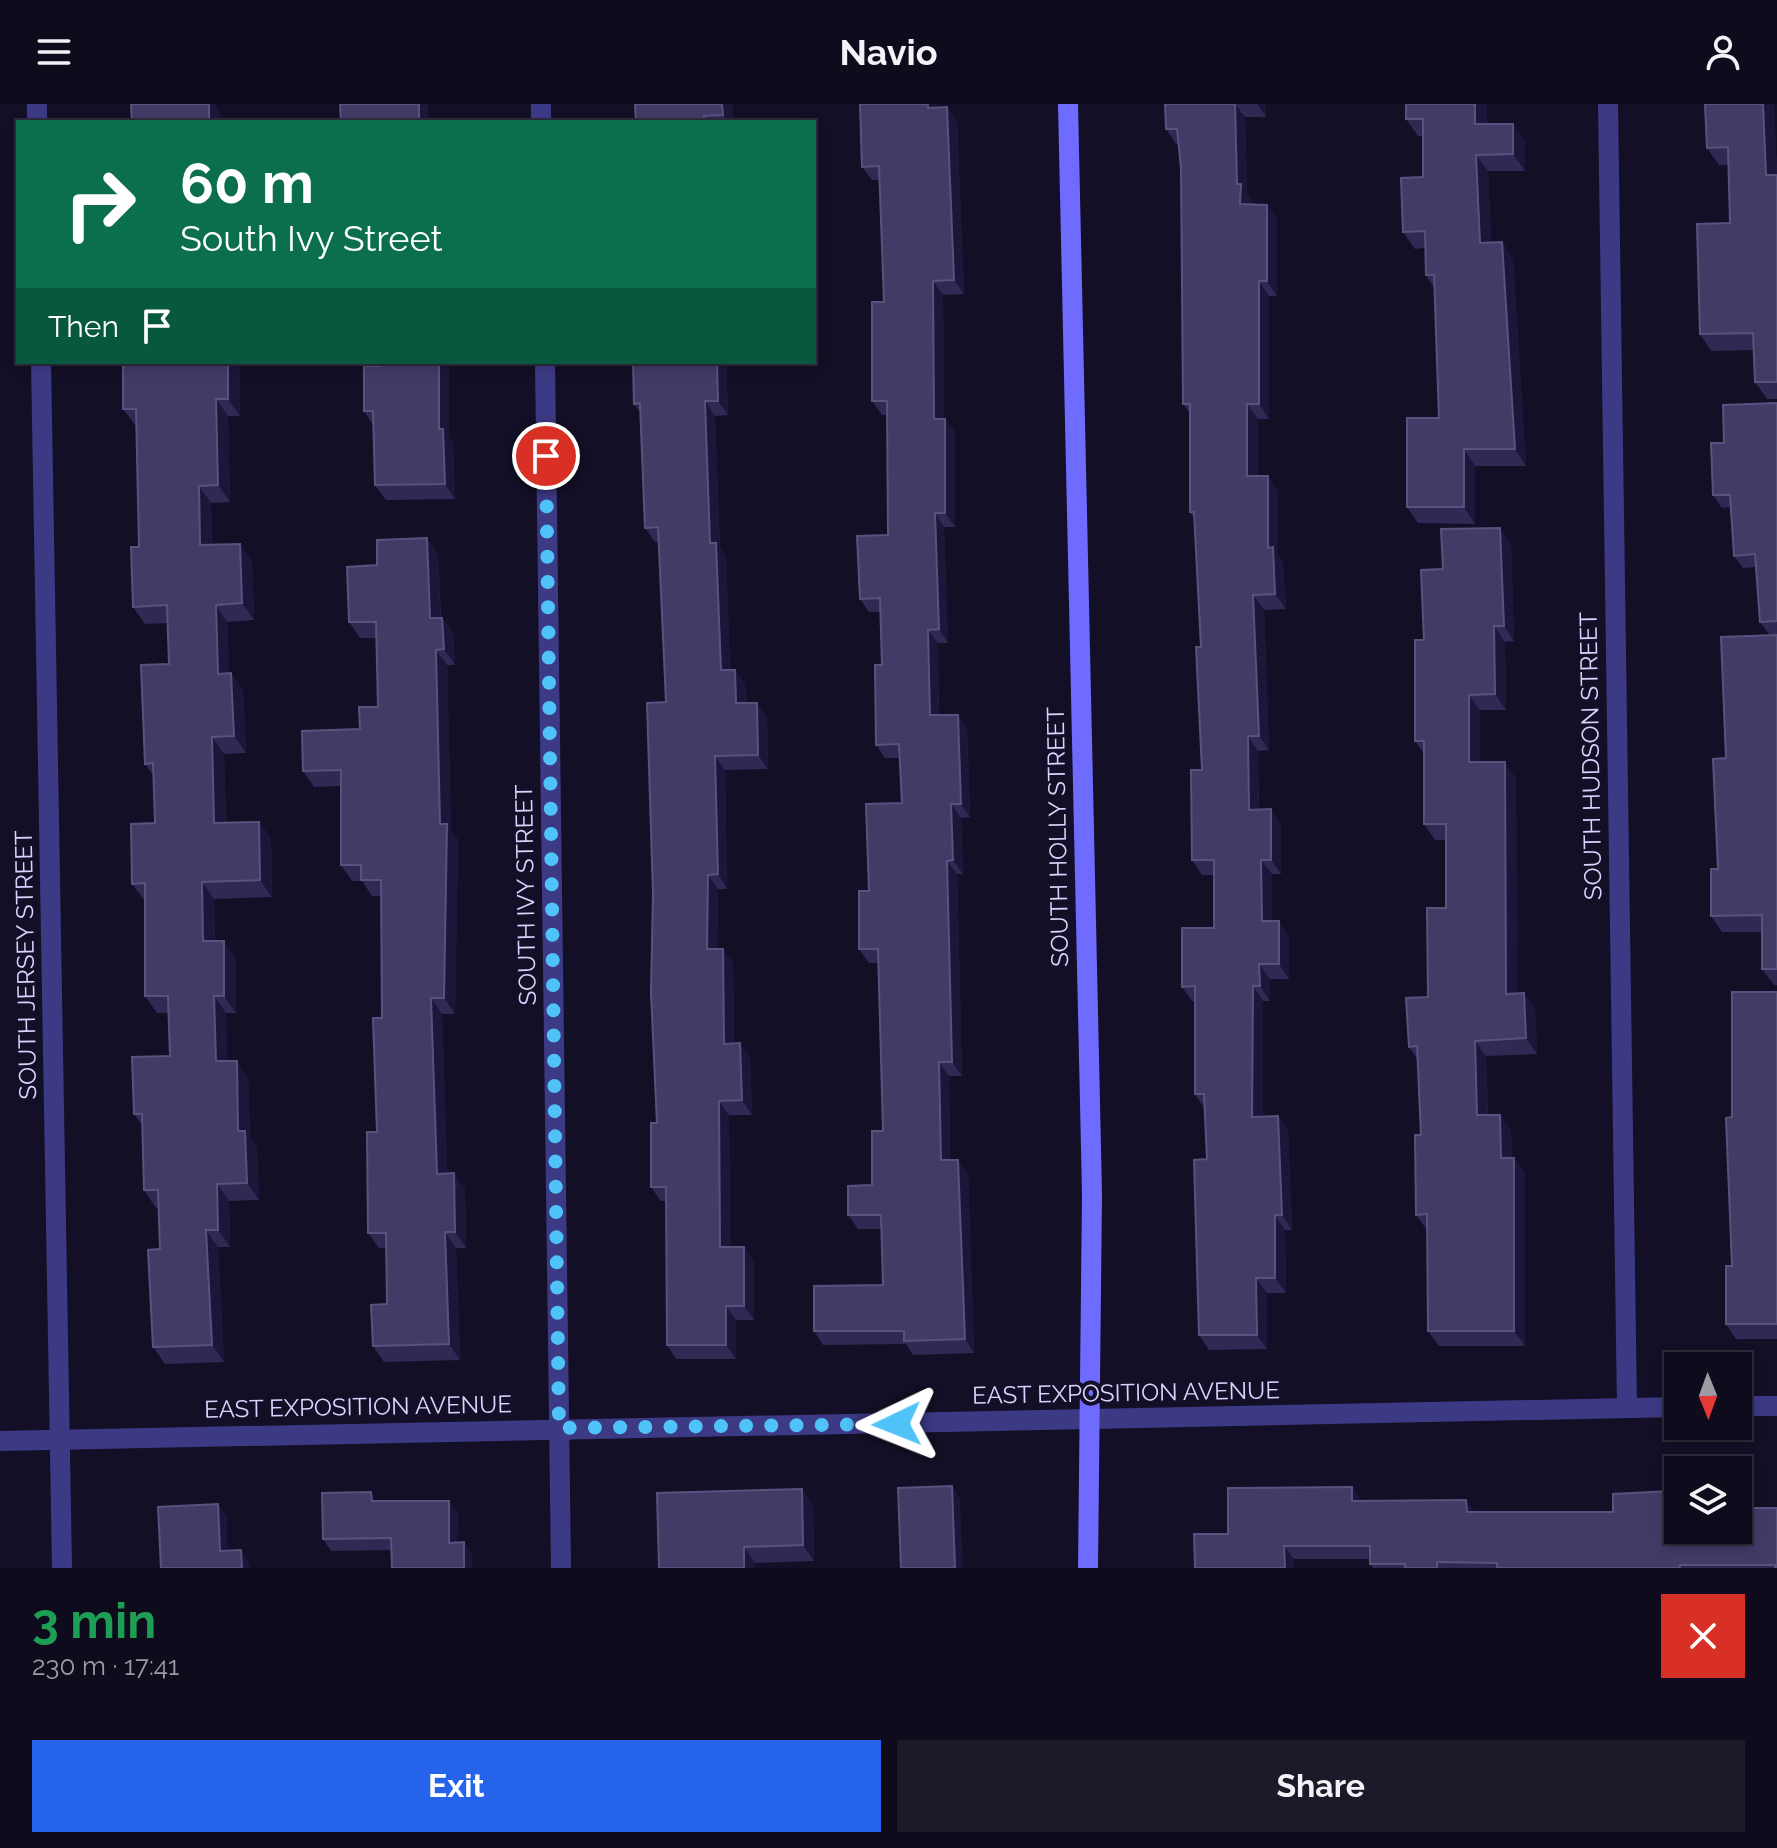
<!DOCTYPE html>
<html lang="en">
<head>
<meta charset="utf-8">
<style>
	body { margin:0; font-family:Raleway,sans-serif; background:#1c1929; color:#f1f3f6; height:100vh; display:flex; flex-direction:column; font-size:30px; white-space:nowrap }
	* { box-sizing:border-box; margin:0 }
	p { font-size:26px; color:#9b9ba3 }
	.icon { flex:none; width:44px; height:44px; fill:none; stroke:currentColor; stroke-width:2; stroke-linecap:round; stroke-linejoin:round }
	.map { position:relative; height:1464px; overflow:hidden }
	.panel { display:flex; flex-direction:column; background:#0e0b1c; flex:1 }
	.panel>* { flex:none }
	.hud { position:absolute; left:16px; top:16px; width:800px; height:244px; border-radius:0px; box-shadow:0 4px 12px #0003,0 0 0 2px #2e2b3b; background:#0b6e4f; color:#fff; overflow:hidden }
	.needle { width:52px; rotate:179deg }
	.buttons { position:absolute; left:1664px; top:1248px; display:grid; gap:16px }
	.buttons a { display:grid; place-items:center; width:88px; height:88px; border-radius:0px; background:#0e0b1c; box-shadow:0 4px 12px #0003,0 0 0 2px #2e2b3b; font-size:40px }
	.pin { position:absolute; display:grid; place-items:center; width:68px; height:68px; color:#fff; margin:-34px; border:4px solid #fff; border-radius:50%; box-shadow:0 2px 8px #0007 }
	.me { position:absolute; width:88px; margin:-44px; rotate:268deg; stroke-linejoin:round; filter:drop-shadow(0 0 6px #0008) }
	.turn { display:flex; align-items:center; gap:28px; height:168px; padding:0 32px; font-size:36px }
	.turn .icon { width:104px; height:104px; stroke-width:2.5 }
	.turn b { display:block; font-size:56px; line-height:68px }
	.then { display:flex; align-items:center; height:76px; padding:0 32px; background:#0003; gap:16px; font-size:30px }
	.round { display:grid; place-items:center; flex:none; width:84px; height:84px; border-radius:0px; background:#1c1929 }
	.head { display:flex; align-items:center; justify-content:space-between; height:136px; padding:0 32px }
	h1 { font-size:48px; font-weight:700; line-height:60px; color:#1e9e55 }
	.cta { display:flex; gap:16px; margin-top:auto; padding:16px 32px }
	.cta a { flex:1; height:92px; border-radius:0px; background:#2563eb; color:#fff; font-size:32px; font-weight:700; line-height:92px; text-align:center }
	.cta a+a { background:#1c1929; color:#f1f3f6 }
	header { display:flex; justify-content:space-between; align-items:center; height:104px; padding:0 32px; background:#0e0b1c; font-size:36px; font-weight:700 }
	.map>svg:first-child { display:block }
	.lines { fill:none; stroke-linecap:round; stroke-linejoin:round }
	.minor { stroke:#3d3a85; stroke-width:20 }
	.tertiary { stroke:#3d3a85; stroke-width:20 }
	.secondary { stroke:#6f6bff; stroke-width:20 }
	.wall { fill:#312854 }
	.shaded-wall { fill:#1d163a }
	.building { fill:#433a66; stroke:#5a527e; stroke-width:2 }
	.route { stroke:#4fc3f7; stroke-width:14; stroke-dasharray:0 25.2 }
	.labels { text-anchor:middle; stroke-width:8; stroke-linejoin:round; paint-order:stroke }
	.street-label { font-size:24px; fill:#d9d4ff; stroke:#130f26 }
</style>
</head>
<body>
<header><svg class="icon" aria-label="menu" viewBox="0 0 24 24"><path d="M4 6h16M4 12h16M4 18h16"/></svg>Navio<svg class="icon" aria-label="person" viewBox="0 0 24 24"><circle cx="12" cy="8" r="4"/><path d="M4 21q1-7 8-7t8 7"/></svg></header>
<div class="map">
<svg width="1777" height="1464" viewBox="0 0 1777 1464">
	<rect width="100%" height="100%" fill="#130f26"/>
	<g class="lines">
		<g class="minor">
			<path d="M37,0v18"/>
			<path d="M541,0v18"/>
			<path d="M1608,0l19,1304"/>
			<path d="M41,258l21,1206"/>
			<path d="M545,258l16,1206"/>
			<path d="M1738,1302h39"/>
			<path d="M1091,1315l587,-12"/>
		</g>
		<path class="tertiary" d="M0,1337l1091,-22"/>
		<path class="secondary" d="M1068,0l24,1090 -4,374"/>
	</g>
	<g class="wall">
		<path d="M732,0l1,18h-97z"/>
		<path d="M1165,0h100l1,13h-21l2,76 4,5v7h16l10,14v77h-8v123h-11v57l20,15v64l5,7 3,47 -22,1 5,140 -11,1 1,59 22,14v50h-9v47l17,15v43h-19v22h-7v115h15l10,15 4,99h-7l1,63h-19v56l-58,1 -10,-15 8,-176 -2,-50 -10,-15v-93h-3l-10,-14 32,-59v-53h-12l-10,-15 10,-90 -1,-123 -6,-127 -5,-8v-98l-7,-10 -2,-236 -2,-24h-3l-10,-15z"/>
		<path d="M1487,0v20l38,16v31h-37l3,71h11l11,17 13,207h-51v58l-57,-1 -11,-16 32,-89 -5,-130 -8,-13 -1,-27 -10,1 -12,-17 20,-55v-41h-5l-12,-17z"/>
		<path d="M1774,0l3,71v224h-10l-12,-17 -1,-32 -43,1 -11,-17 30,-111 -1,-58h-10l-12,-17z"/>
		<path d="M937,4l20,13 7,173 -21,1 1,124h1l10,14v94h-11l4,116h-10l1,72 28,14 3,88 -9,1 2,56h-6l5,202h-13l1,84 18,14 6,179 -61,2 -7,-11 -83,1 -9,-14 69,-46 -2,-56h-23l-10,-14 24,-30 11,-54 -5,-168h-9l-10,-14 10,-58 33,-88 -2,-45h-15l-9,-13 6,-80 -2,-53h-11l-9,-13 28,-64 -1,-120h-5l-10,-14 12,-99 -4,-122h-8l-10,-13z"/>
		<path d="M123,258h117v54h-12l2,86 -19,1 1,42 40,16 2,59 -27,2 2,51h2l12,17 3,63 -22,1 2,69 33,-1 12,17 1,58 -58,2 1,42 21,17v55h-10l1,48 21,17 2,60 7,10 2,52 -30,1 1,46h-12l6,115 -59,2 -12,-17 7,-98 -2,-42 -2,1 -12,-18 -2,-65 -8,-11 36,-58 -2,-43h-11l-12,-17v-95l-13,-17 23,-61 -1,-47 -9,-12 24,-100 -2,-41 -22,1 -12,-17 6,-60 -3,-121 -13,-17z"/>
		<path d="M726,258l2,53 -13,1 5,132 6,9 4,113h5l10,14 1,19 21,14 1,52 -43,1 2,119h-9l-1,60 16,14 1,80h6l10,14 2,58h-23l1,132h14l10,14v59h-18v39h-60l-9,-14 -1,-144h-5l-10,-14 6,-64 9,-421 -7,-160h-4l-10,-14 -5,-116 -6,-8z"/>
		<path d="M380,262l69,71 4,6 2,56 -69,1 -11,-15 -2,-60 -9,-14z"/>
		<path d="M1777,299v231h-8l-9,-12 -4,-55 -13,1 -9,-12 -3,-49 -9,1 -9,-13 11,-52z"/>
		<path d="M1511,439l3,98 -9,1 1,68h-26v52l36,16 1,215 18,15 2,46 -51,2 2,59h12l11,16 1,27h2l11,15v173h-86l-11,-15 -1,-101 -11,-15 5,-80 -3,-75 -9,-13 19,-50 18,-89v-68h-11l-11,-16v-70l-9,-13 9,-101 19,-71z"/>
		<path d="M438,450l3,64h1l11,15 2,32h-8l4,165 7,10 -3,174h-13l5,160 18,15 1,59h-10l4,112 -76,2 -11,-16 14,-42 -1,-56h-7l-11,-15 9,-101 5,-114 -1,-122h-9l-10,-15h-10l-11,-16v-79l-27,1 -11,-16 57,-42 18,-22 -1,-69h-17l-11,-16 28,-57z"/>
		<path d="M1777,531v350h-3l-12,-16v-37h-40l-11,-16 7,-47 8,-111z"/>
		<path d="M1777,888v347h-41l-10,-15 6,-58v-149z"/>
		<path d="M1671,1387l7,9v30h60l39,38h-404l-3,-4v-5h-76l-66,-25 134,-33 113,11h138z"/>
		<path d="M378,1397l80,12 -1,29h7l8,13v13h-80l-1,-18 -60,1 -8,-12z"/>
		<path d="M813,1401l1,56 -59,2 -96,5z"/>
	</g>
	<g class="shaded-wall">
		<path d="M207,0h7l7,11v7h-12z"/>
		<path d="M419,0h9l1,18h-10z"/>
		<path d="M722,0h10l1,18h-5l-5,-7z"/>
		<path d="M928,0h9v18l-9,-14z"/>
		<path d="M1235,0l10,13 2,76 4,5v21l-11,-15 -3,-20z"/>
		<path d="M1257,0h8l1,13z"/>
		<path d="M1475,0h12v36l-12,-16z"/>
		<path d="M1763,0h11l3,72 -11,-1z"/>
		<path d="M947,3l10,14 7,173 -10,-14z"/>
		<path d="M1513,20l12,16v31l-12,-17z"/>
		<path d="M1476,51l12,16 4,88 -12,-16z"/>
		<path d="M1267,101l10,14v77l-10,-15z"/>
		<path d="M1502,138l11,17 13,207 -11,-17z"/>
		<path d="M933,177l10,14 1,138 -10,-14z"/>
		<path d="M1259,177l10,15v123l-10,-15z"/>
		<path d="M228,258h12v54l-12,-17z"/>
		<path d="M439,258h10v75l4,6 2,56 -10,-15 -6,-55z"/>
		<path d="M717,258h9l2,53 -10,-14z"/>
		<path d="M216,295l12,17 2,86 -12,-17z"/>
		<path d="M705,297l10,15 5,132 6,9 5,127 -10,-14 -11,-127z"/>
		<path d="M1247,300l11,15v72l-11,-15z"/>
		<path d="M945,315l10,14v94l-10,-14z"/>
		<path d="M1464,345l11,17v58l-11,-17z"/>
		<path d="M1268,372l10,15v64l5,7 3,47 -11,-15 -7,-46z"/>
		<path d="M199,382l12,17 1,59 -12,-17z"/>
		<path d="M935,409l9,14 4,116 -9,-14z"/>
		<path d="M1500,424l11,15 3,98 -10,-15z"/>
		<path d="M427,434l11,16 3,79 -11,-15z"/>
		<path d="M240,440l12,17 2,59 -12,-17z"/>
		<path d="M1253,491l11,15 5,140 -10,-14z"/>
		<path d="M216,501l11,17 3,69 -12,-17z"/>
		<path d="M442,514l11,15 2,32 -11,-16z"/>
		<path d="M1494,522l11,16 1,68 -11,-16z"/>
		<path d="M928,526l10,13 1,86 -9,-14z"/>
		<path d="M436,546l11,15 4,165 7,10 -3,174 -11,-16z"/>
		<path d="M735,566l10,14 1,33 -10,-14z"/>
		<path d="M231,569l12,17 3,63 -12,-17z"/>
		<path d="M1469,591l11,15v68l-11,-16z"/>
		<path d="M757,599l10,14 1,52 -10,-14z"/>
		<path d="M958,611l9,14 3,88 -9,-13z"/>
		<path d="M1248,632l10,15 1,74 -10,-15z"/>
		<path d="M212,633l12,17 2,86 -12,-17z"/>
		<path d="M715,652l10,14 2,119 -9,-15z"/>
		<path d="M1505,658l11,16 1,231 -11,-15z"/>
		<path d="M951,700l10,14 2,56 -10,-14z"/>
		<path d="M1271,705l10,15v50l-10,-14z"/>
		<path d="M259,718l12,17 1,58 -12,-17z"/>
		<path d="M1261,756l11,14v62l-10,-15z"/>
		<path d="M947,757l10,13 5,202 -10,-14z"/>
		<path d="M708,771l10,14 -1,75 -10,-15z"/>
		<path d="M202,778l12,17 1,59 -12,-17z"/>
		<path d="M1279,817l10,15v43l-10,-15z"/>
		<path d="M224,837l12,17v55l-12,-17z"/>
		<path d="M723,845l10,14 1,95 -10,-14z"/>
		<path d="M1259,860l11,15v22l-10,-15z"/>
		<path d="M1253,882l10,15v130l-11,-14z"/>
		<path d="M1524,889l11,15 2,46 -11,-16z"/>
		<path d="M214,892l12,17 2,65 -12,-17z"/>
		<path d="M431,894l11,16 6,175 -11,-15z"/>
		<path d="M1475,937l11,15 2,75 -11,-16z"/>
		<path d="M740,939l10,14 2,58 -10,-15z"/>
		<path d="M237,957l11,17 2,60 7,10 2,52 -12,-17 -9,-52z"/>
		<path d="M939,958l10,14 1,98 -9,-14z"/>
		<path d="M719,997l10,14 1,146 -10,-14z"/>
		<path d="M1500,1011l11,16 1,42 -11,-15z"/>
		<path d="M1278,1012l10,15 4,99 -10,-15z"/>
		<path d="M1514,1054l11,15v173l-11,-15z"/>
		<path d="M958,1056l10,14 6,179 -9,-14z"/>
		<path d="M454,1069l11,16 1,59 -11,-16z"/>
		<path d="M217,1080l12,17 1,46 -12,-17z"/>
		<path d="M1275,1111l10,15 1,63 -11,-15z"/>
		<path d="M206,1126l12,17 6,115 -12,-17z"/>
		<path d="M445,1128l11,16 4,112 -11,-16z"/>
		<path d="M744,1143l10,14v59l-10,-14z"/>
		<path d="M1256,1174l11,15v56l-10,-14z"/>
		<path d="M726,1202l10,14v39l-10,-14z"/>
		<path d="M952,1382l8,12 3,70h-8z"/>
		<path d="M1352,1383l10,14h-10z"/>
		<path d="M802,1385l11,16 1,56 -11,-16z"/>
		<path d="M1671,1387l7,9v12l-6,-10z"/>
		<path d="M1466,1396l10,14 -9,-2z"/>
		<path d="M449,1397l9,12 -1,42 -8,-12z"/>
		<path d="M218,1400l9,13 1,46 -8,-12z"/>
		<path d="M464,1438l8,13v13h-8z"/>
		<path d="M1284,1442l10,13v9h-9z"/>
		<path d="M744,1443l11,16v5h-11z"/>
		<path d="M241,1446l8,12 1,6h-8z"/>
	</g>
	<g class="building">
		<path d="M131,0h78v18h-77z"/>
		<path d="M340,0h79v18h-78z"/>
		<path d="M635,0h87l1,11 -19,1v6h-68z"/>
		<path d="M860,0h68v4l19,-1 7,173 -21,1 1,138h11v94h-10l4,116 -11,1 2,85h28l3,89h-10l2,56 -6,1 5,201h-13l2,98h17l7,179 -61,2v-10h-90v-45l69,-1 -2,-70h-33v-29l24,-1v-54h11l-5,-182h-19v-58h10l-3,-87 36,-1 -3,-59 -23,1 -1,-80h7l-2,-67 -20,1 -3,-63 31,-1 -1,-134h-15v-99h12l-5,-136 -17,1z"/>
		<path d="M1165,0h70l2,80h4l-1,20 27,1v76h-8v123h-12v72h21v72l5,-1 2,47 -22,1 6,141h-11l1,74 22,-1v51h-10l1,61h17v43h-20l1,22h-7l-1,131 26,-1 4,99h-7v63h-19l1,57h-58l-5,-175 13,-1 -3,-65h-9v-108l-13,1v-59h32v-68h-22l-1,-90h11l-6,-123h5l-7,-135h-4v-108h-7l-2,-236 -4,-39h-11z"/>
		<path d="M1406,0h69v20h38v30l-37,1 4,88 22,-1 13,207h-51v58h-57v-89h32l-5,-143h-8l-1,-44 -22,1 -2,-54 22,-1v-58h-17z"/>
		<path d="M1705,0h58l3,71h11v207h-22l-2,-49 -53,1 -3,-110 33,-1 -2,-76 -21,1z"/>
		<path d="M123,258h105v37h-12l2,86 -19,1 1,59 40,-1 2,59 -26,2 2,69 13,-1 3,63 -22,1 2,86 45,-1 1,58 -58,2 1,59h21v55h-10l2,65h21l1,70h7l2,52 -30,1 1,46h-12l6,115 -59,2 -5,-97 12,-1 -2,-59h-14l-2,-76h-8l-2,-57 38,-1 -2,-60h-23v-113l-13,1 -1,-60 24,-1 -2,-60 -8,1 -4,-99 28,-1 -2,-59 -34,2 -2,-60h8l-3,-138h-13z"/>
		<path d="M380,258h59v67h4l2,55 -70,1 -2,-74h-9v-45h16z"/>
		<path d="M633,258h84l1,39h-13l5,142h6l5,127h14l1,33h21l1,52 -43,1 3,118 -10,1 -1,74h16l1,95 16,-1 2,57 -23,1 1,146h24v59h-18v39h-59l-1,-158h-15v-64h6l-6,-130 2,-99 -6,-191 19,-1 -8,-175 -13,1 -5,-125 -6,1z"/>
		<path d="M1777,299v218l-17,1 -5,-68 -21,2 -4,-61h-17l-2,-52h13l-1,-38z"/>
		<path d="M1500,424l4,98h-10l1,68 -26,1v67h36l1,232 18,-1 2,45 -51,3 2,74h23l1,43h13v173h-86l-1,-117 -11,1 -1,-80h6l-4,-89 -8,1 -3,-49 22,-1 -1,-89h19v-84h-22v-83h-9v-101h9l-3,-70 22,-1 -2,-40z"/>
		<path d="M427,434l3,80h12l2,31 -8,1 4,174h7l-3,174h-13l6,176 17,-1 1,59h-10l4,112 -76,2 -2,-41 16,-1 -1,-71h-18l-1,-101h10l-4,-114h9l-1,-138h-20v-15h-20v-95l-38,1 -1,-40 58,-2 -1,-22h19l-2,-85h-27l-2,-55 30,-2v-25z"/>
		<path d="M1777,531v334h-15v-54l-51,1v-47h7l-5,-110 13,-1 -5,-121z"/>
		<path d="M1732,888h45v332h-51v-58h6l-6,-148 6,-1z"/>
		<path d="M952,1382l3,82h-54l-3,-80z"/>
		<path d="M1352,1383v14l114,-1 1,12h146v-18l58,-3 1,11h6v28h60v-22h39v60h-2v-3h-95v3h-183v-5l-60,-1v6h-32v-4h-35v-18h-86l1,22h-90l-1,-34h34v-46z"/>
		<path d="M802,1385l1,56 -59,2v21h-85l-2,-75z"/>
		<path d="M371,1388l1,9h77v42l15,-1v26h-72l-1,-30 -68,1 -1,-46z"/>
		<path d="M218,1400l2,47 21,-1 1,18h-81l-3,-61z"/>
	</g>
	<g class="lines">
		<path class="route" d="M546,352l13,972 338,-4"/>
	</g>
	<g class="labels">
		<g class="street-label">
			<text transform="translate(1591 652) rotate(-91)" y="8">SOUTH HUDSON STREET</text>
			<text transform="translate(1058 733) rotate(-91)" y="8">SOUTH HOLLY STREET</text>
			<text transform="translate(526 791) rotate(-91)" y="8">SOUTH IVY STREET</text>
			<text transform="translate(26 861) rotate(-91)" y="8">SOUTH JERSEY STREET</text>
			<text transform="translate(1126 1289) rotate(-1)" y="8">EAST EXPOSITION AVENUE</text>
			<text transform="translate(358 1303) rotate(-1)" y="8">EAST EXPOSITION AVENUE</text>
		</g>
	</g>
</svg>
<div class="buttons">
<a><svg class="needle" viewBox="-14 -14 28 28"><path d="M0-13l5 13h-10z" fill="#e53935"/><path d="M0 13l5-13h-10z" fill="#9b9ba3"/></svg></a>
<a><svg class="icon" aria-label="layers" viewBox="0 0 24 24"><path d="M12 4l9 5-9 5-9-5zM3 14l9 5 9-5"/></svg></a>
</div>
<div class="pin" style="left:546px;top:352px;background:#d93025"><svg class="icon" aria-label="arrive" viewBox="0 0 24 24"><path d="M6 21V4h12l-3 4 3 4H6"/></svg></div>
<svg class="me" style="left:897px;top:1320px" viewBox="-20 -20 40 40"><path d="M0-17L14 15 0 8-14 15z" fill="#4fc3f7" stroke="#fff" stroke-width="4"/></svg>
<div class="hud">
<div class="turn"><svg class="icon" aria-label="right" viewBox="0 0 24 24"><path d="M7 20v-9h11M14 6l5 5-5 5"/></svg><div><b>60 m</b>South Ivy Street</div></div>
<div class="then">Then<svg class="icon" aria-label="arrive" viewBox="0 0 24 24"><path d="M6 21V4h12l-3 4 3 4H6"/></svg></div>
</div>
</div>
<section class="panel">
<div class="head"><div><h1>3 min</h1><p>230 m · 17:41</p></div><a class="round" style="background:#d93025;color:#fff"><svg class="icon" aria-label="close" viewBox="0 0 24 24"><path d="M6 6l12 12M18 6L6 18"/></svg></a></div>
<div class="cta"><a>Exit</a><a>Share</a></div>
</section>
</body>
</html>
